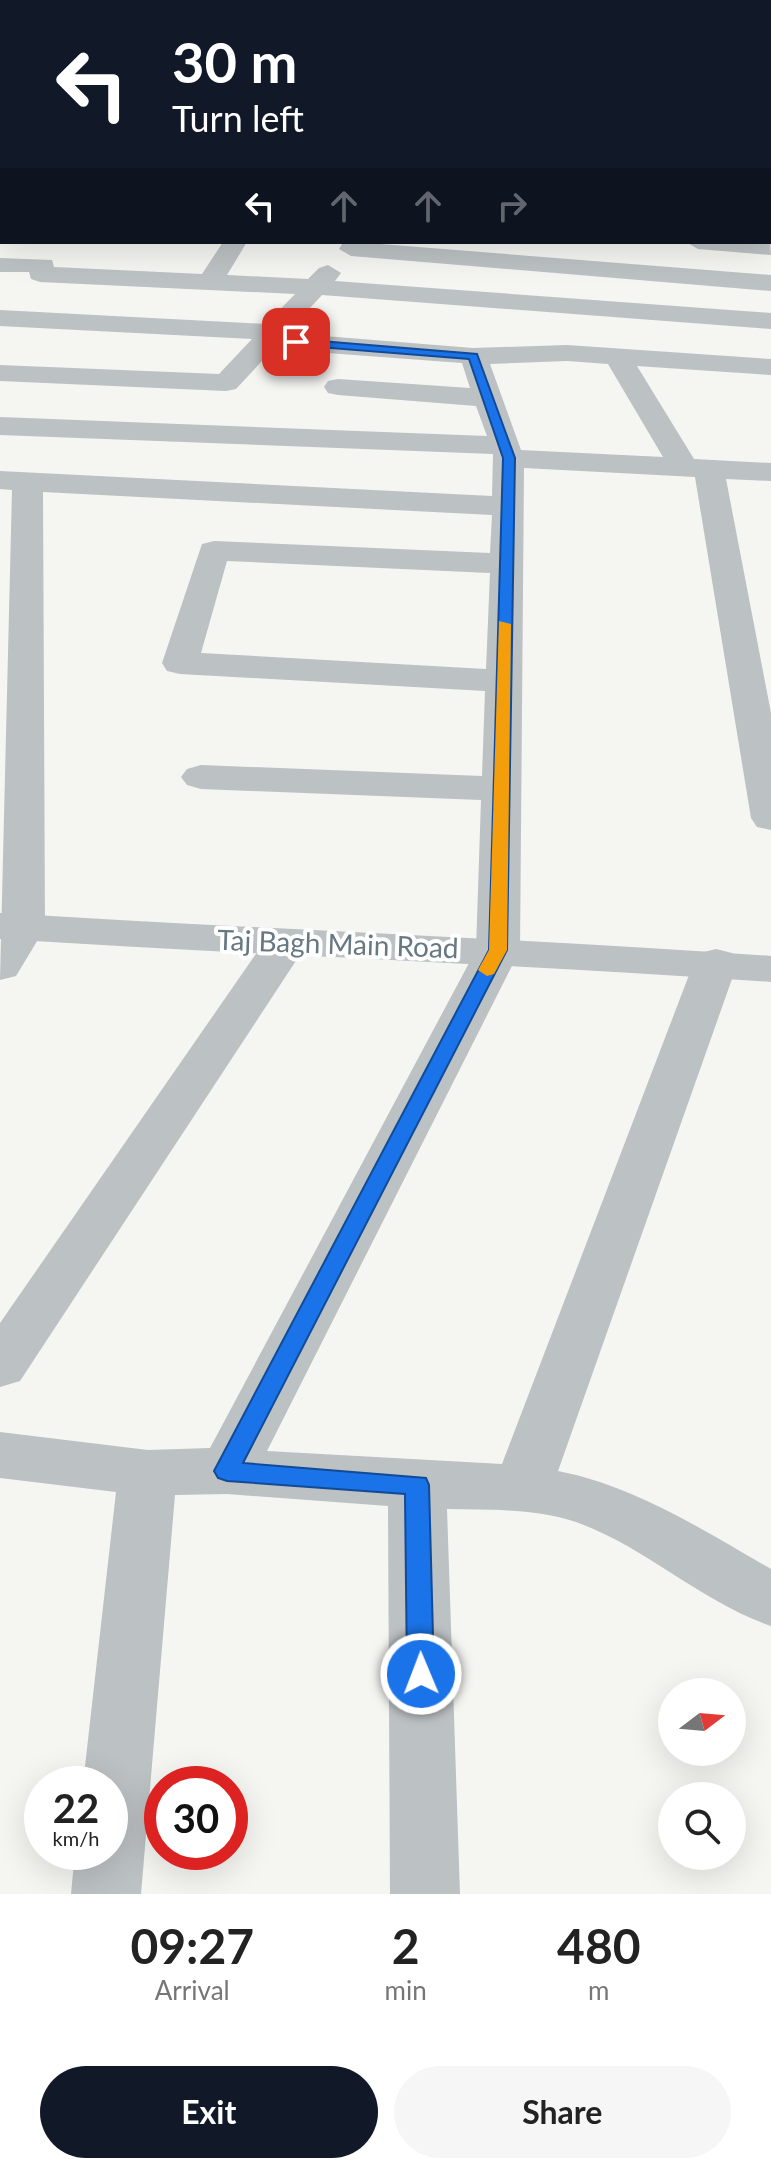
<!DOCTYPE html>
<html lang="en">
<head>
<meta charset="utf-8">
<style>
	body { margin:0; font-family:Lato,sans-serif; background:#f6f6f6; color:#222; height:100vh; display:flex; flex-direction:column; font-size:30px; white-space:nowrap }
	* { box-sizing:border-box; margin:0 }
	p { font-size:26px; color:#767676 }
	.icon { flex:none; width:44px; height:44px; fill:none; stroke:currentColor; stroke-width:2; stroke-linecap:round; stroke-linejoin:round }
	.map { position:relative; height:1894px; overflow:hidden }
	.drawer { display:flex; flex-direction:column; background:#fff; flex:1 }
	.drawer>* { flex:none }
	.hud { position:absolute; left:0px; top:0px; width:772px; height:244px; box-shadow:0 8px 32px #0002; background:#111827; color:#fff; overflow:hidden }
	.needle { width:52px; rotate:74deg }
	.buttons { position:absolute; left:658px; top:1678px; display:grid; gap:16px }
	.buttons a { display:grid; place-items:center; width:88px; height:88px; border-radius:50%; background:#fff; box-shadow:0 8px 32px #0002; font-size:40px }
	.speed { position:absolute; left:24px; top:1766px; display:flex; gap:16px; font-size:40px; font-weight:700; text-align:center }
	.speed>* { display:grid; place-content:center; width:104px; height:104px; border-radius:50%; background:#fff; box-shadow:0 8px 32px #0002; line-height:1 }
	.speed small { font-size:20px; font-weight:400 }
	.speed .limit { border:12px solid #d22; background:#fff; color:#111 }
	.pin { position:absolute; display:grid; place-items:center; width:68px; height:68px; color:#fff; margin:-34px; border-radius:16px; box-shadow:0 4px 12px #0006 }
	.me { position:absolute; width:88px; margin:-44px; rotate:359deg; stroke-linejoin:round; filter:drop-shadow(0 0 6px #0008) }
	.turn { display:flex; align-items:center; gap:28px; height:168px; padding:0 40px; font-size:36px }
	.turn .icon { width:104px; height:104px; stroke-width:2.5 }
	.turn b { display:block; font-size:56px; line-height:68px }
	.lanes { display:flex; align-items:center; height:76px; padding:0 40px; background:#0003; justify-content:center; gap:40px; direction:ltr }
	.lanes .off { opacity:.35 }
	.eta { display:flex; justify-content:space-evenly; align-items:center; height:136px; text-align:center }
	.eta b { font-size:48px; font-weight:700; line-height:56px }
	.primary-button { display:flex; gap:16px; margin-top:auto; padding:16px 40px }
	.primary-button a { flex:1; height:92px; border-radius:48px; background:#111827; color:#fff; font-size:32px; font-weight:700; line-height:92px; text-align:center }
	.primary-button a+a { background:#f6f6f6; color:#222 }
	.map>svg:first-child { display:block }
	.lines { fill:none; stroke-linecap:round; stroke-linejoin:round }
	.minor { fill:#bcc1c4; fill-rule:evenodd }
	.tertiary { fill:#bcc1c4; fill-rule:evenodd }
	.rail-casing { stroke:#9ca4a8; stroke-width:4 }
	.rail { stroke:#fff; stroke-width:3; stroke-dasharray:8; stroke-linecap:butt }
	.route { fill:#1a73e8; stroke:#114b97; stroke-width:2 }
	.slow { fill:#f59e0b }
	.labels { text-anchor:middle; stroke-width:8; stroke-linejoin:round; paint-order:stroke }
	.street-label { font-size:28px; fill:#667881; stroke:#fff }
</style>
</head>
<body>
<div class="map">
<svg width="771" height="1894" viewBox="0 0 771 1894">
	<rect width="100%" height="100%" fill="#f5f5f2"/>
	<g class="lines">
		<g class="minor">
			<path d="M30,0h18l-19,2z"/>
			<path d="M135,0h72l-74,2z"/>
			<path d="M291,0h18l1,2h-18z"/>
			<path d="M408,0h18l2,2h-18z"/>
			<path d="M538,0h21l2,2h-21z"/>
			<path d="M754,0h17v7l-1,-5z"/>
			<rect x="0" y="3" width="2" height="10"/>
			<rect x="770" y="47" width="1" height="12"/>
			<rect x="770" y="96" width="1" height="13"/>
			<rect x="770" y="129" width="1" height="12"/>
			<path d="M0,153l2,1v14l-2,-1z"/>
			<rect x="0" y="192" width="2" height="14"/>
			<path d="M770,241l1,14 -73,-6 -12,-7z"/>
			<path d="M223,242h24l-20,33 81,4 11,-11 9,-3 13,8 -6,8 436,32v16l-449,-34 -35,38 186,15 94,-3 204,14v16l-134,-9 57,93 77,4v18l-45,-2 45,234v117l-14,-3 -6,-9 -56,-341 -171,-9 -4,482 -253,501 235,13 192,-502 6,-9 16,-4 16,4 6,9 -180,509c77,15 145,59 213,98v57c-70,-24 -125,-79 -195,-104 -41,-14 -87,-12 -129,-13l13,385h-70l-2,-388 -161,-12 -52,1 -34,399h-70l4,-42h35v-68h-27l33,-292 -116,-14v-46l148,18 62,-2 266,-498 5,-150 -280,-11 -14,-4 -6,-8 6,-8 14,-4 281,11 3,-85 -305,-17 -13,-3 -5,-8 40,-119 12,-3 276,12 2,-38 -449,-23 2,436 -29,48 -16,4 12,-490 -12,-1v-18l492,25 1,-42 -493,-19v-18l487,19 -11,-30 -138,-11 -10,-2 -4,-6 4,-6 10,-2 132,9 -8,-25 -189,-14 -37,40 -10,2 -226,-10v-16l219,9 33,-35 -252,-13v-16l266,14 29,-30 -255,-12 -9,-3 -2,-7h-29v-14l52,2 2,7 148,7zM567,361l41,3 55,93 -142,-7 -31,-86zM227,561l263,12 -4,96 -285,-16z"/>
			<path d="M355,242l416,33v16l-420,-35 -12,-7 3,-5z"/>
			<path d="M285,931l16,4 6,9 -287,437 -20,6v-64l269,-388z"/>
		</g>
		<g class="tertiary">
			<path d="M661,0h22l2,2h-22z"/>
			<path d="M770,33l1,1v12l-1,-1z"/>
			<rect x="0" y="119" width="2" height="12"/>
			<rect x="770" y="192" width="1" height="14"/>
			<path d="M0,913c257,16 514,25 771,43v26c-257,-18 -514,-27 -771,-43z"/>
		</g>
		<defs>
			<path id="rail" d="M725,0l5,2"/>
		</defs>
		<use href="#rail" class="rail-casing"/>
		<use href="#rail" class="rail"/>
	</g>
	<path class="route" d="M296,339l181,15 38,104 -8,492 -264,513 183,15 3,7 5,189 -4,8 -9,3 -10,-3 -4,-8 -2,-180 -178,-13 -9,-3 -4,-7 275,-521 14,-492 -34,-99 -177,-14z"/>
	<path class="slow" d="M499,621l12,3 -4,326 -13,24 -7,2 -9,-6 11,-20z"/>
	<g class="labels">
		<g class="street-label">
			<text transform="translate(338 944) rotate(2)" y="10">Taj Bagh Main Road</text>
		</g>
	</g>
</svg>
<div class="buttons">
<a><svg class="needle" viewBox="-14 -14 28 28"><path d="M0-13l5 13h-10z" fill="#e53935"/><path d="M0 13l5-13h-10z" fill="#767676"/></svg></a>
<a><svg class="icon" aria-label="search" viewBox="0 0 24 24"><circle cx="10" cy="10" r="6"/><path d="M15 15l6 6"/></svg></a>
</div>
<div class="speed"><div>22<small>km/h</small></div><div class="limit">30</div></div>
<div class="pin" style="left:296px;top:342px;background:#d93025"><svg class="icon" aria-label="arrive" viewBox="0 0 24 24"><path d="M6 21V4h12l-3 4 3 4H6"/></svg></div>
<svg class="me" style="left:421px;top:1674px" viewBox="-20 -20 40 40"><circle r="17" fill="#1a73e8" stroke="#fff" stroke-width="3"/><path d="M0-11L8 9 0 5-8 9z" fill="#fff"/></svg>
<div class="hud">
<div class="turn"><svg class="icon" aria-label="left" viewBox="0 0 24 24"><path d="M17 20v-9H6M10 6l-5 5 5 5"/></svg><div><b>30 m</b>Turn left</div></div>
<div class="lanes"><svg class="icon" aria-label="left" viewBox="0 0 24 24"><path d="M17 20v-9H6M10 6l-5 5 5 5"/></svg><svg class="icon off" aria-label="ahead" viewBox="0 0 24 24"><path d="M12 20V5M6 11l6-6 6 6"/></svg><svg class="icon off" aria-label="ahead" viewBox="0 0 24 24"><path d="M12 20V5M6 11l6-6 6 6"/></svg><svg class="icon off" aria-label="right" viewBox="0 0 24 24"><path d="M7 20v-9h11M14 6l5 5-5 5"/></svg></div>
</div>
</div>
<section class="drawer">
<div class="eta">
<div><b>09:27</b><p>Arrival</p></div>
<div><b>2</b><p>min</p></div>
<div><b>480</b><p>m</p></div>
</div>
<div class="primary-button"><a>Exit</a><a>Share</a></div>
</section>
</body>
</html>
